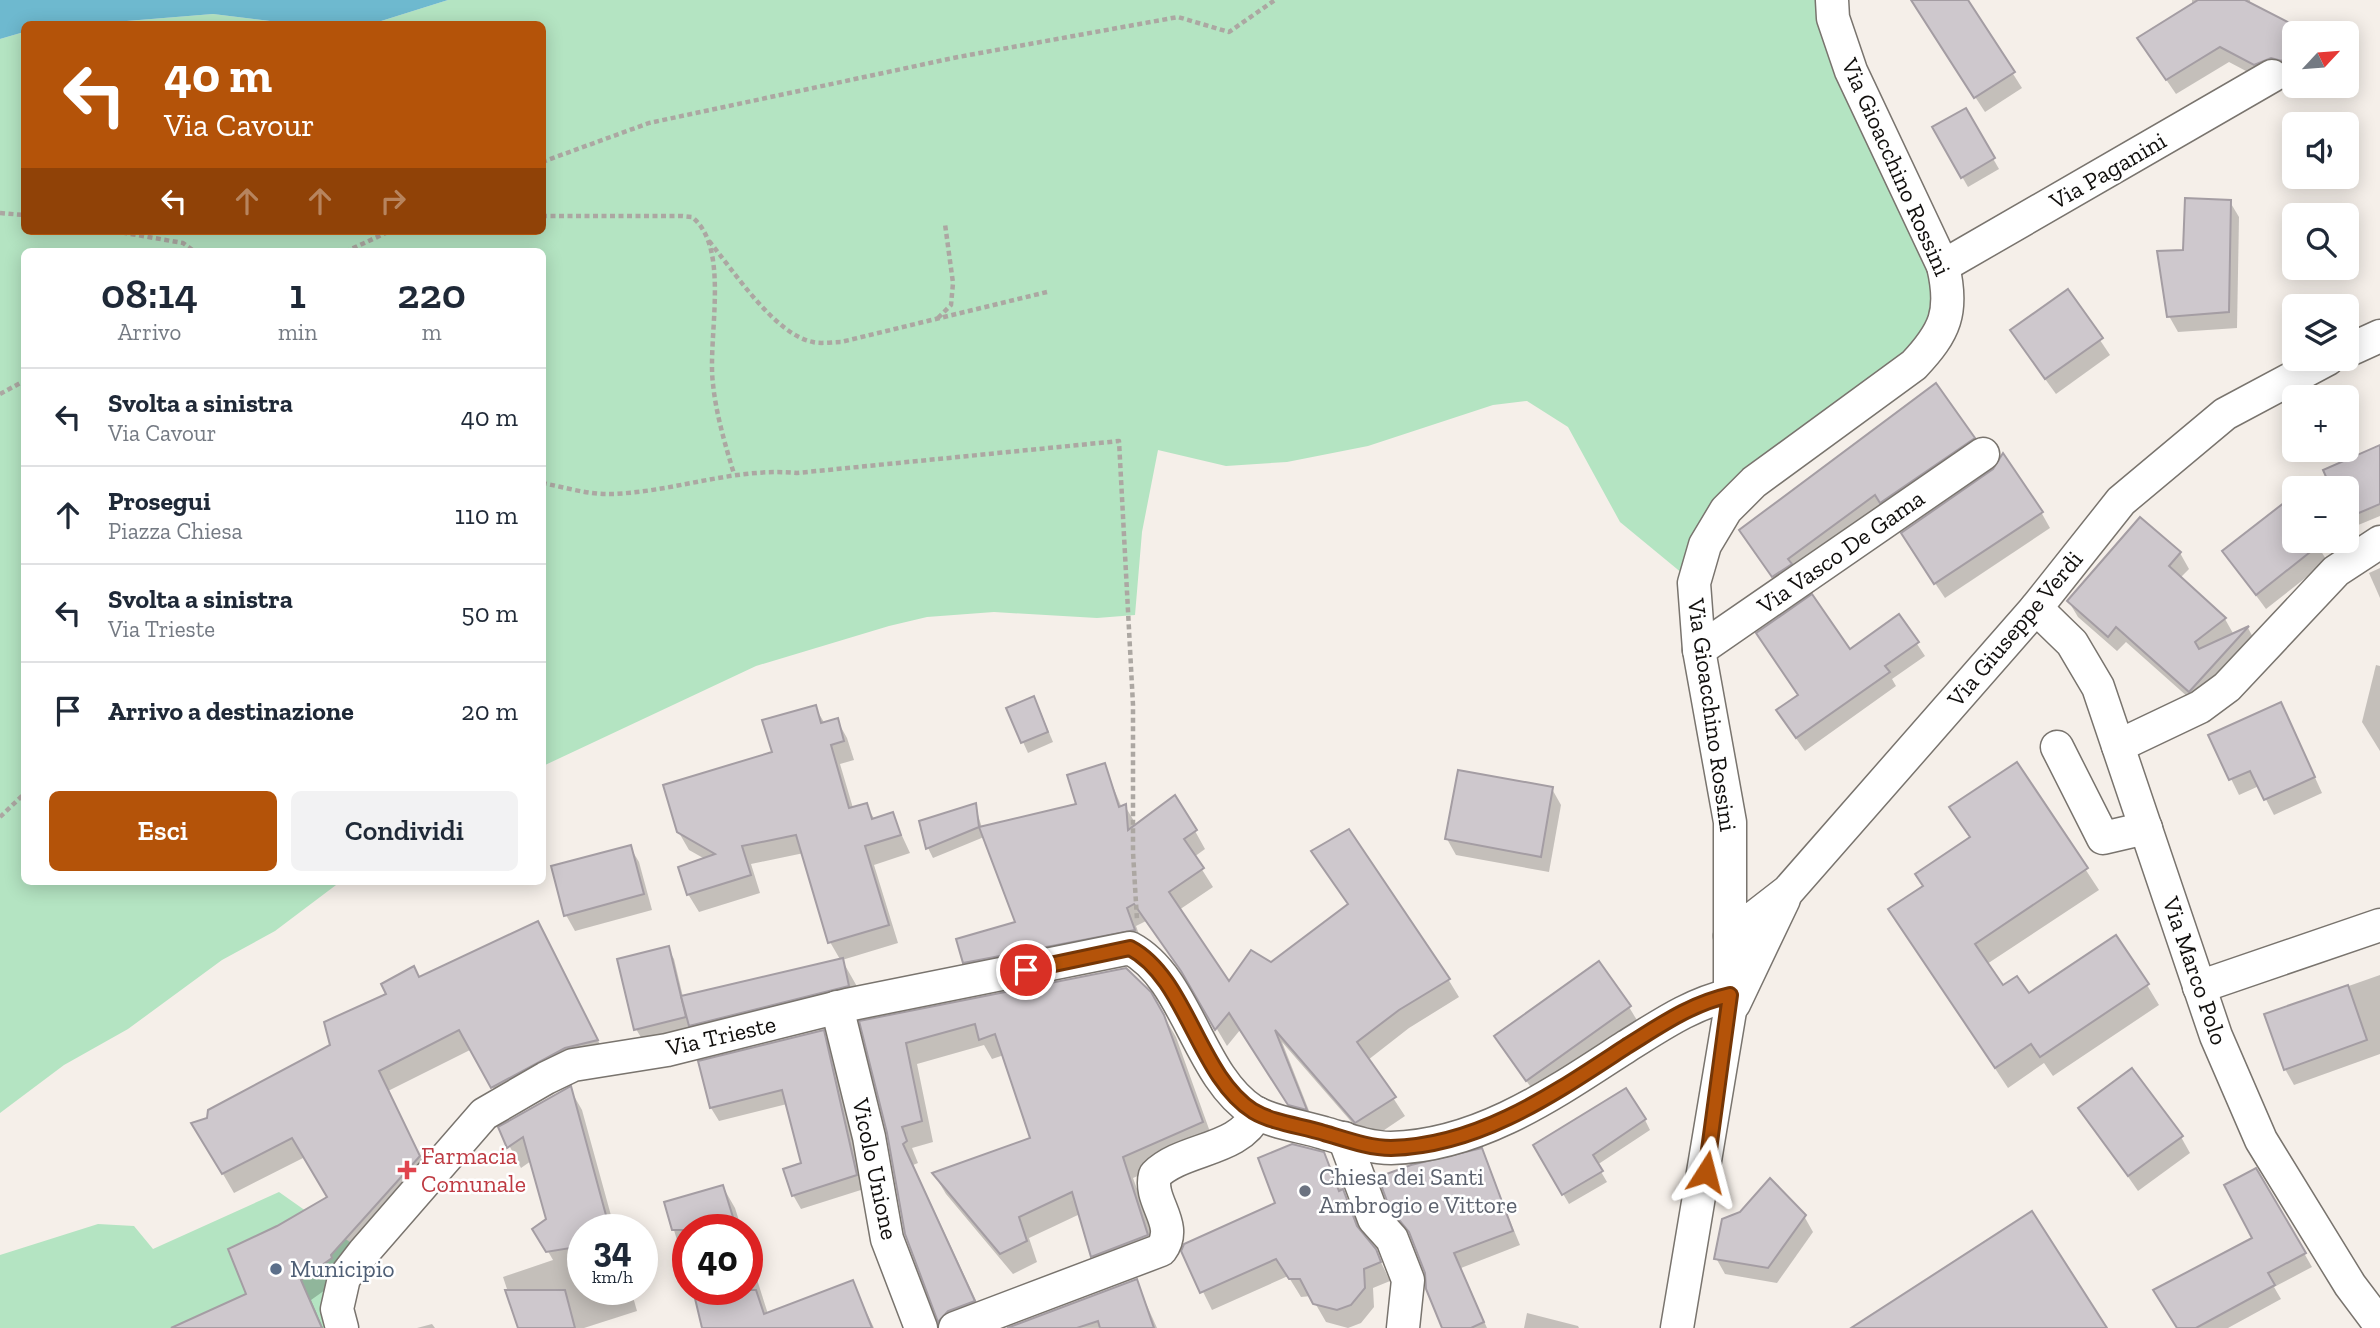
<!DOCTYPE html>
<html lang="it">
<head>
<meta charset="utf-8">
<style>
	body { margin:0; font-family:"Zilla Slab",serif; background:#f2f2f3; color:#1f2937; height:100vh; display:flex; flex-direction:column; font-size:26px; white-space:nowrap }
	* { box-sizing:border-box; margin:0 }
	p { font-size:23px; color:#747a83 }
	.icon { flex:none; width:38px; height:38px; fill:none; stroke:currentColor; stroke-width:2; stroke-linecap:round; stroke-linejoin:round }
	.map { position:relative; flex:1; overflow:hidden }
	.sheet { position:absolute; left:21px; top:248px; width:525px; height:637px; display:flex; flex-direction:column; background:#fff; border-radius:10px; box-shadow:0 4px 18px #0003 }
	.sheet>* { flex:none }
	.top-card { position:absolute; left:21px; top:21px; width:525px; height:214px; border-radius:10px; box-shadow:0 4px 18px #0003; background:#b45309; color:#fff; overflow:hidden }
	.needle { width:46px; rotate:64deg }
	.tools { position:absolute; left:2282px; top:21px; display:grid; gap:14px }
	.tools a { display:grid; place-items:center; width:77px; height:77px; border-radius:10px; background:#fff; box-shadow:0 4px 18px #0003; font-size:35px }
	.speed { position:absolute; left:567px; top:1214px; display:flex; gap:14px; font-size:35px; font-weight:700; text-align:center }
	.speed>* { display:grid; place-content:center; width:91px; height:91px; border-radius:50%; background:#fff; box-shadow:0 4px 18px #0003; line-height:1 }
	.speed small { font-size:18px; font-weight:400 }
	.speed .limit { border:10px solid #d22; background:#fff; color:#111 }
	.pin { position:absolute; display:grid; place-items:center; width:60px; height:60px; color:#fff; margin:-30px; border:4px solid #fff; border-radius:50%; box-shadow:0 2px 7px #0007 }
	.me { position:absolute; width:77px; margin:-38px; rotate:9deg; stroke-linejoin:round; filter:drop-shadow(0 0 5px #0008) }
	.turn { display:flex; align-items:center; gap:24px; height:147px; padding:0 28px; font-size:32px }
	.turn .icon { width:91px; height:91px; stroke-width:2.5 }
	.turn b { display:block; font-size:49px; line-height:60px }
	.lanes { display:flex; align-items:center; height:66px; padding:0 28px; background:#0003; justify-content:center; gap:35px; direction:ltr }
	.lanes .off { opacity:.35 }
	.eta { display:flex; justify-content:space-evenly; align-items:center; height:119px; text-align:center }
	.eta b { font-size:42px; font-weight:600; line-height:49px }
	.action { display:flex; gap:14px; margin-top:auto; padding:14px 28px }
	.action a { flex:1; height:80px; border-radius:10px; background:#b45309; color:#fff; font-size:28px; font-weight:600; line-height:80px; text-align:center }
	.action a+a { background:#f2f2f3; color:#1f2937 }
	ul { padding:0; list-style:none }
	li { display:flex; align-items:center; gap:21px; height:98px; padding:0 28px; border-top:2px solid #e0e1e3 }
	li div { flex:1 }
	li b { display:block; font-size:26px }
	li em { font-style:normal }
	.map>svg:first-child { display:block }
	.green { fill:#b4e4c2 }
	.water { fill:#6eb9cf }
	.shadow { fill:#0003 }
	.building { fill:#cec8cd; stroke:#a49da3; stroke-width:2 }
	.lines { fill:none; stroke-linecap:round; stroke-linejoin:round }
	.minor-casing { stroke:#79746e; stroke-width:35 }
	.path { stroke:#aca7a2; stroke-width:4.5; stroke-dasharray:5 3.5; stroke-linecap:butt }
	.minor { stroke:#fff; stroke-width:32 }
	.route-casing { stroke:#753606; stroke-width:18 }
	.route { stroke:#b45309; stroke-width:12 }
	.health-dot { fill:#e0444e; stroke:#fff; stroke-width:2.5 }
	.worship-dot { fill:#6b7280; stroke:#fff; stroke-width:2.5 }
	.service-dot { fill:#5c6f8a; stroke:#fff; stroke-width:2.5 }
	.labels { text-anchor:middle; stroke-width:5; stroke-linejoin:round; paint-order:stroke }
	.street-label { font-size:24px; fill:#110f0d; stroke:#fff }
	.health-label { font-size:24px; fill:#be3a42; stroke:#fff; text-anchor:start }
	.worship-label { font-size:24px; fill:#5b616d; stroke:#fff; text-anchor:start }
	.service-label { font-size:24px; fill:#4e5e75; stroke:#fff; text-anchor:start }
</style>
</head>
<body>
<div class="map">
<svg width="2380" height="1328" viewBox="0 0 2380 1328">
	<rect width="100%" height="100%" fill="#f5efe9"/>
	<g class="green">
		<path d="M448,0h1384l113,320 -191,162 -60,101 -74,-61 -52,-95 -41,-26 -34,4 -125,41 -81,16 -61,4 -68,-16 -16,82 -7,83 -38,3 -103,-6 -67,5 -38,9 -133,40 -213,100 -1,-514h-518v630h316l-65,49 -53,29 -94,69 -64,36 -64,48v-1074l24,-7v199h518v-207h-492l11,-3 41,2 111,-9 81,10 84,-2z"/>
		<path d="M279,1192l85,60 -22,76h-342v-73l98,-31 36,2 19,23z"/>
	</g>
	<path class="water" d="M0,0h448l-70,22 -84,2 -81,-10 -111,9 -78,1v8l-24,7z"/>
	<g class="shadow">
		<path d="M1912,0h54l56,88 -37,24z"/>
		<path d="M2192,0h58v5l51,26 -7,2v38l-3,5 -10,-3 -18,7 -34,-18 -53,32 -28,-41 44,-47z"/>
		<path d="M1965,110l34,59 -31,18 -34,-59z"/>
		<path d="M2230,202l9,15 -2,111 -59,4 -9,-16 16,-65z"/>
		<path d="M2067,291l43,64 -54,39 -35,-48z"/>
		<path d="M1974,439l9,15 -200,137 -42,-60z"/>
		<path d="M2380,447v69l-29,12 -4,-8v-32h-14l-8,-17z"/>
		<path d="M2286,504l8,11v26h21l12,20 -61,48 -42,-57z"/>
		<path d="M2041,512l9,16 -105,70 -33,-49z"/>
		<path d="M2180,553l9,16 -9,9 45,41 9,16 14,-7 8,15 -58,63 -72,-64 -9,9 -39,-34 -9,-15z"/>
		<path d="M2380,568v30l-11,-25z"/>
		<path d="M1899,617l26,39 -33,23 4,7 -91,65 -19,-27 63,-72z"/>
		<path d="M2376,665l4,1v85l-18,-29z"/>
		<path d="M815,707l10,17 12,-4 10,18 7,22 -14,4 13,44 13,-3 9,15 17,-6 18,39 -36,12 24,78 -56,17 17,30 -152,64 -16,-27 -49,12 -6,-10 32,-81 6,11 9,38 158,-36 -11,-19 -26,-89 -53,11 9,29 -61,19 -11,-18 17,-35 -16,-9 -11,-19 96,-78z"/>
		<path d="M1039,708l14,34 -25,11 -20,-44z"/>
		<path d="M2289,720l33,73 -48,22 -15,-29 -20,9 -29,-59z"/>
		<path d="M2016,764l83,126 -112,74 16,23 25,8 119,-10 12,20 -106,71 -9,-13 -36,25 -118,-178 34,-23 47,-48 -20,-32z"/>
		<path d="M1104,765l18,43 3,-2 12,20 58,5 10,18 -11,8 19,30 -34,23 50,74 42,-20 177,15 11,18 -50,31 -41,32 37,56 -37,25 -86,-99 33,84 -15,-3 -60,-93 -13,16 -33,-56 -48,-69 -10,5 8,22 -169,32 -11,-18 53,-39 -33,-86 -51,21 -5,-10 47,-43 7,23 97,-23z"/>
		<path d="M1552,789l9,16 -12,67 -93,-17 -9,-16z"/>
		<path d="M630,847l9,15 13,48 -77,21 -9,-16z"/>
		<path d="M538,923l70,137 -104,47 -32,-58 -84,42 42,85 -88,102 -31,22 12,28h-133l59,-33 29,-67 51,-30 -24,-41 -71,36 -40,-69 15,-5 123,-73 88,-67z"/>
		<path d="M2380,975v79l-86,31 -9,-16 -19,-54z"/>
		<path d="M1629,1007l9,15 -102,73 -40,-59z"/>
		<path d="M1163,1015l13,22 38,106 -81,35 26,71 -54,27 -12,-20 -13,-42 -51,24 8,24 -24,12 -67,-80 -12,-20 99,-35 -29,-84 -12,4 -8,-14 -67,19 16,78 -21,6 6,15 -5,2 73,157 -42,6 -38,-94 -17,-102 -27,-109z"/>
		<path d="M823,1032l8,13 33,144 -63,20 -8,-14 10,-31 -16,-60 -68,17 -8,-13z"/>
		<path d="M570,1089l12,21 33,120h-32v60h48l6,21 -53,17h-64l-17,-51 50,-17 -18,-31 13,-9 -17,-59 -10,7 -21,-40z"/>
		<path d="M2080,1108l101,29 9,16 -52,38z"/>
		<path d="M1645,1120l5,10 -53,35 10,17 -38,22 -34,-58z"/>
		<path d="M1481,1150l39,95 -59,23 26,60h-43l-30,-88 -22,-31z"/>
		<path d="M1323,1154l30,55 10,26 12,15 15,31 -17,7 1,19 -13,16 -13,5 -22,-6 -15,-26 -10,1 -13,-21 -76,34 -29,-59 94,-47z"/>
		<path d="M2256,1170l56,97 -38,20 7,12 -53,29h-50l76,-90z"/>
		<path d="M723,1187l12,21 7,22h-54v46l-22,-72z"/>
		<path d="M1804,1216l9,16 -36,51 -52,-9 -9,-16z"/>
		<path d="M747,1248l21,66 84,-32 22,46h-170l-10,-38h53z"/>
		<path d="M1136,1281l21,47h-145z"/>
		<path d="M1527,1313l51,13 1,2h-55z"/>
		<path d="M432,1324l3,4h-18z"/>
	</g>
	<g class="building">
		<path d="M1911,0h57l47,72 -41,26z"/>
		<path d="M2198,0h47l58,30 -9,3v9l-12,19 -11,-3 -17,7 -34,-18 -54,33 -29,-42z"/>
		<path d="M1966,108l29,50 -34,20 -29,-51z"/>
		<path d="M2185,198l46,2 -2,112 -62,5 -10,-66 26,-1z"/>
		<path d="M2068,289l35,49 -58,41 -35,-49z"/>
		<path d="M1936,383l39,55 -95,65 -5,-8 -87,64 4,5 -20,13 -33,-47z"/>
		<path d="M2380,445v59l-33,14v-30h-16l-8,-18z"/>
		<path d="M2003,453l40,59 -109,72 -33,-51 92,-64z"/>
		<path d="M2294,495v46h30l-68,54 -34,-44z"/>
		<path d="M2140,517l41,35 -12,14 57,52 -31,24 4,7 50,-23 -60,66 -73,-65 -8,10 -41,-36z"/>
		<path d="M1812,594l38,55 49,-35 20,28 -34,24 5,6 -94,66 -20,-28 22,-15 -42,-62z"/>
		<path d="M1034,696l14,36 -27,11 -15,-35z"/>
		<path d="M2281,702l34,75 -51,23 -14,-29 -21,9 -21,-45z"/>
		<path d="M816,705l5,18 17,-5 6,23 -13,4 18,63 18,-5 5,16 21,-7 8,23 -36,11 24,79 -61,18 -32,-108 -54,11 9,29 -64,20 -9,-28 37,-13 -38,-22 -14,-47 109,-33 -10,-32z"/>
		<path d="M2017,762l71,106 -113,76 28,41 14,-9 12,17 87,-58 33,49 -109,73 -9,-13 -36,24 -107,-159 35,-23 -8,-12 55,-37 -21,-30z"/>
		<path d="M1105,763l14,44 7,-3 2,26 47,-35 22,35 -13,9 20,29 -35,24 60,89 22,-31 20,12 77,-58 -37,-53 38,-22 101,150 -51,31 -42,32 39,55 -41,26 -80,-93 32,80 -19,-5 -59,-92 -14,17 -34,-59 -47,-67 -7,4 8,22 -172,33 -7,-24 59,-17 -36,-95 97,-23 -9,-29z"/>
		<path d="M1458,770l95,17 -12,70 -96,-18z"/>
		<path d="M976,803l3,24 -53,22 -7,-28z"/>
		<path d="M631,845l13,49 -80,22 -13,-50z"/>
		<path d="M538,921l60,119 -33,8 -74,40 -32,-58 -80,41 41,85 -89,99 1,3 -31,22 21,48h-151l75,-34 -18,-45 49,-23 50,-29 -35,-59 -70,36 -31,-51 16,-5 1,-8 122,-65 -6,-23 62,-28 -5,-10 33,-18 5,11z"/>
		<path d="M669,946l17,71 -52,13 -17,-71z"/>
		<path d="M843,958l6,28 -160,40 -8,-30z"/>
		<path d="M1599,961l32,45 -105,75 -32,-45z"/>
		<path d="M1126,968l25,24 13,23 39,107 -80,35 25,78 -57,22 -19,-65 -53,25 8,24 -27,13 -68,-81 98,-35 -35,-104 -16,6 -4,-16 -69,19 16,78 -20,6 5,14 -4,3 72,157 -27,10 -10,11 -33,-88 -18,-101 -28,-112z"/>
		<path d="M2348,985l19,55 -83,30 -20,-56z"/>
		<path d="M824,1030l33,145 -65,21 -9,-27 18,-6 -19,-73 -72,18 -12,-47z"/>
		<path d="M2132,1068l51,68 -55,40 -50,-68z"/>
		<path d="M571,1086l39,144h-27v16l-37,6 -14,-23 14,-10 -23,-82 -16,11 -9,-21z"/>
		<path d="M1626,1088l20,31 -53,36 10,16 -41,24 -29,-50z"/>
		<path d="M1292,1144l32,8 15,39 4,-2 14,37 19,23 5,13 -17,7 1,19 -14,17 -14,5 -24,-6 -13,-25h-11l-13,-20 -76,34 -19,-42 3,-7 91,-41 -17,-45z"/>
		<path d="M1482,1148l31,83 -59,22 30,69 -13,6h-29l-16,-39 -1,-16 -16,-41 -19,-23 -12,-32 33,-12z"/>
		<path d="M2256,1168l50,85 -38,20 7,12 -79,43h-19l-24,-38 99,-52 -28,-53z"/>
		<path d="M1770,1178l36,37 -38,53 -54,-9 8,-40 18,-7z"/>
		<path d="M723,1185l14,45h-65l-8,-28z"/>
		<path d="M2032,1211l75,117h-256z"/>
		<path d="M1137,1279l17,49h-54l-2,-7 -21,7h-70z"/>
		<path d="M853,1280l19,48h-170l-9,-38h63l8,24z"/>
		<path d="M505,1290h60l10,38h-57z"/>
	</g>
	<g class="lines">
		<defs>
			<g id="minor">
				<path d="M1943,266l329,-190"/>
				<path d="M2347,351l33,-15"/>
				<path d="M2036,608l36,35 26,44 118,349 45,104 89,145 30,40"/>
				<path d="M1699,650l284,-196"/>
				<path d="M2118,746l82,-39 27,-20 109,-116 44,-29"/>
				<path d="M2057,747l46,91 43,-10"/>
				<path d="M1730,936l58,-45 248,-283 85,-107 104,-87 103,-55"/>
				<path d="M2199,987l181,-62"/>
				<path d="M1734,1004l50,-105"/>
				<path d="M837,1007l32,130 18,102 34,89"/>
				<path d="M1344,1138l30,81 18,20 16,41 -5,48"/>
				<path d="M342,1328l-5,-19 7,-31 20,-26 120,-138 62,-36 27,-13 94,-15 180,-45 283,-57c57,30 68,128 123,163 20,12 49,15 71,22 21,6 45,15 67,15 89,-2 165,-56 236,-102 34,-21 64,-42 103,-51"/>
				<path d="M955,1328l206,-78c19,-26 -13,-48 -6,-75 28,-28 84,-23 102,-62"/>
				<path d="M1677,1328l53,-317v-189l-31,-172 -5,-67 11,-38 21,-35 28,-28 160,-117c31,-33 40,-53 29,-99l-92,-195 -18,-53 -1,-18"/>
			</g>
		</defs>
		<use href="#minor" class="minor-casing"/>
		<g class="path">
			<path d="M542,162l107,-39 309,-66 220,-40 51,15 46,-32"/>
			<path d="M0,213l24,2"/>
			<path d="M542,216h140l10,1c39,31 15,121 21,167 3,30 12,60 21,90"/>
			<path d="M114,231l69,12 12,9"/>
			<path d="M709,241c24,29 66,94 104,101 8,2 19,0 28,0l206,-50"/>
			<path d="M345,252l45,-21"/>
			<path d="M938,318l13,-13 2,-22 -8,-59"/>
			<path d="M0,394l24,-13"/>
			<path d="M542,483c22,4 47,12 69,11 64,-2 123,-27 186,-21l322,-32 14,264v147l4,68"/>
			<path d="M0,817l24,-23"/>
		</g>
		<use href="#minor" class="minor"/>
	</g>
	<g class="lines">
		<defs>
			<path id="route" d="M1026,970l104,-22c57,30 68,128 123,163 20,12 49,15 71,22 21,6 45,15 67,15 89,-2 164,-55 236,-102 34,-21 63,-42 103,-51l-24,177"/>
		</defs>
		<use href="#route" class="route-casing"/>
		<use href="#route" class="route"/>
	</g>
	<path class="health-dot" d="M403.5 1159.5h7v7h7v7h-7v7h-7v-7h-7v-7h7z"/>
	<circle class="worship-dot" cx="1305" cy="1191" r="7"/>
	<circle class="service-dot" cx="276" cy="1269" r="7"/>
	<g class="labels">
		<g class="street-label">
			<text transform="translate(1896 167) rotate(66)" y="8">Via Gioacchino Rossini</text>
			<text transform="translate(2108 171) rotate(-30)" y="8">Via Paganini</text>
			<text transform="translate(1841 552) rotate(-35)" y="8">Via Vasco De Gama</text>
			<text transform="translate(2015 629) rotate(-50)" y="8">Via Giuseppe Verdi</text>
			<text transform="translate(1712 715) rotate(82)" y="8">Via Gioacchino Rossini</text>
			<text transform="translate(2195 971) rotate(71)" y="8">Via Marco Polo</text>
			<text transform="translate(721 1036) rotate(-13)" y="8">Via Trieste</text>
			<text transform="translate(875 1169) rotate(78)" y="8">Vicolo Unione</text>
		</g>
		<g class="health-label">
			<text x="421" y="1164">Farmacia<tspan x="421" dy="28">Comunale</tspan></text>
		</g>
		<g class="worship-label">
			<text x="1319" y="1185">Chiesa dei Santi<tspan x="1319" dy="28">Ambrogio e Vittore</tspan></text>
		</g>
		<g class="service-label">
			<text x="290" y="1277">Municipio</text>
		</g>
	</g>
</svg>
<div class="tools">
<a><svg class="needle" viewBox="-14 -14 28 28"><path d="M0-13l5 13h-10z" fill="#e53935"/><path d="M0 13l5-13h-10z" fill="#747a83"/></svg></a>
<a><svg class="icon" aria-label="sound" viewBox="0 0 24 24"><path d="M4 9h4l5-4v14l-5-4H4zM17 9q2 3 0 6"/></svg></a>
<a><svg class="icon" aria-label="search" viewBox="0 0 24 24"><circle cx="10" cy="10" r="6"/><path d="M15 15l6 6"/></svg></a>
<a><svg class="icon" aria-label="layers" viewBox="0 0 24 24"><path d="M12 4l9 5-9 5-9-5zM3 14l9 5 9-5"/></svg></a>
<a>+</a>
<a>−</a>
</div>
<div class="speed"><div>34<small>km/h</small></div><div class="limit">40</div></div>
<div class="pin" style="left:1026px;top:970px;background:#d93025"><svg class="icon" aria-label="arrive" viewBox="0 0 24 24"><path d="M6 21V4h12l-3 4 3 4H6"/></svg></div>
<svg class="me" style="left:1706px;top:1172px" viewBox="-20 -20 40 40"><path d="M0-17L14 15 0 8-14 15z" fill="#b45309" stroke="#fff" stroke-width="4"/></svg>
<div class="top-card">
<div class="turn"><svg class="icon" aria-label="left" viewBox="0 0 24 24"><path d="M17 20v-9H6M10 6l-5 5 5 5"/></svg><div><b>40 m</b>Via Cavour</div></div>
<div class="lanes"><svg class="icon" aria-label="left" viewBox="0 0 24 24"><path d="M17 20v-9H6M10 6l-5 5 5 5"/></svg><svg class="icon off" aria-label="ahead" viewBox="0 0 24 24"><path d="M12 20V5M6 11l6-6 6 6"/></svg><svg class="icon off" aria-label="ahead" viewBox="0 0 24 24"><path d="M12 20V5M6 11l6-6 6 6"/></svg><svg class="icon off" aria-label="right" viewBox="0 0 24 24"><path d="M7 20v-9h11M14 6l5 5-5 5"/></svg></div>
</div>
<section class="sheet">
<div class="eta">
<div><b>08:14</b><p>Arrivo</p></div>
<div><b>1</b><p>min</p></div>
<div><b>220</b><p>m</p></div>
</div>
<ul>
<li><svg class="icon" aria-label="left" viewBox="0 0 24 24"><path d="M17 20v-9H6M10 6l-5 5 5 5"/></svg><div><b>Svolta a sinistra</b><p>Via Cavour</p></div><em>40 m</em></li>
<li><svg class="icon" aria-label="ahead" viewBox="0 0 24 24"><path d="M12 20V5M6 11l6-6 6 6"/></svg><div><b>Prosegui</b><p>Piazza Chiesa</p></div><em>110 m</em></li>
<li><svg class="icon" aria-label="left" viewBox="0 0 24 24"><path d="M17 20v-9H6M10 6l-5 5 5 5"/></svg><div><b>Svolta a sinistra</b><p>Via Trieste</p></div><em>50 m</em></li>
<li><svg class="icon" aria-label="arrive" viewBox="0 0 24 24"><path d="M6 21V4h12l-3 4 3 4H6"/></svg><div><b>Arrivo a destinazione</b></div><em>20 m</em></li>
</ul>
<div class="action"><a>Esci</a><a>Condividi</a></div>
</section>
</div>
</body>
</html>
